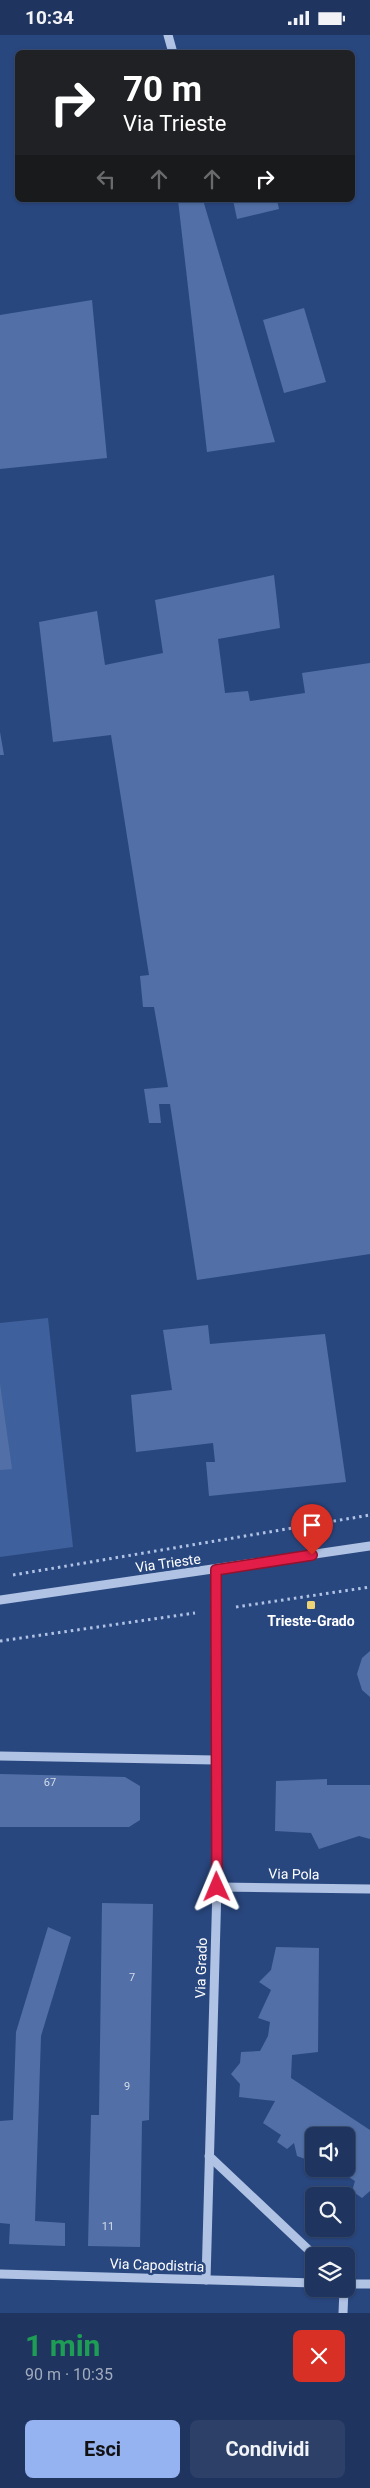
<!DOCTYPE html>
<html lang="it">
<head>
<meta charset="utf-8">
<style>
	body { margin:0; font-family:Roboto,sans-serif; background:#2c4068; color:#f1f3f6; height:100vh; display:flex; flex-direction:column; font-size:19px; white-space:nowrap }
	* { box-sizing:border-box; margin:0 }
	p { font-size:16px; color:#a1abbd }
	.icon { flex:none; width:28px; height:28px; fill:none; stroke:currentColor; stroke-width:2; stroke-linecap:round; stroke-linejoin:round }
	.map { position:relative; height:2278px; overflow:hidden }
	.details { display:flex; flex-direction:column; background:#1f355f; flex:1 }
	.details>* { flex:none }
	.guide { position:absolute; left:15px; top:15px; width:340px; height:152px; border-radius:8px; box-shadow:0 1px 4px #0004,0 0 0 1px #3c5074; background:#202124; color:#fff; overflow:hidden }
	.buttons { position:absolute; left:305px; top:2092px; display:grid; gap:10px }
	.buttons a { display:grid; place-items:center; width:50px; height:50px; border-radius:8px; background:#1f355f; box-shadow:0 1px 4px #0004,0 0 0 1px #3c5074; font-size:25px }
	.pin { position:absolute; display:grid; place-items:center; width:42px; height:42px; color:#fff; margin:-51px -21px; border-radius:50% 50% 50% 0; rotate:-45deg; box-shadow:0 0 5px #0007 }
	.pin .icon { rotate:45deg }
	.me { position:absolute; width:55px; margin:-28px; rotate:359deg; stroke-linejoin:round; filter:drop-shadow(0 0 4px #0008) }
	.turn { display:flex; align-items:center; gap:18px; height:105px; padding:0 25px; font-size:22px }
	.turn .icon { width:65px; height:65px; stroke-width:2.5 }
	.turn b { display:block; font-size:35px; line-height:42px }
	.lanes { display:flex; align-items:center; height:48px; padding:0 25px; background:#0003; justify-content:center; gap:25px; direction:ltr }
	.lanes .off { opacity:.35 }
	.round { display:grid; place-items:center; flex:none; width:52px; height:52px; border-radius:8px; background:#2c4068 }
	.summary { display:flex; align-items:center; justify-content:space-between; height:85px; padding:0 25px }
	h1 { font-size:30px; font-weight:700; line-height:38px; color:#1e9e55 }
	.primary-button { display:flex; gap:10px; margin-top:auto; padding:10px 25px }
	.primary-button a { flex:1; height:58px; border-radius:8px; background:#95b2f1; color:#111; font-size:20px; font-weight:700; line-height:58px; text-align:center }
	.primary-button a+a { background:#2c4068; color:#f1f3f6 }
	.status { display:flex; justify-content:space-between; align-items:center; height:35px; padding:0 25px; background:#1f355f; direction:ltr }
	.status svg { height:14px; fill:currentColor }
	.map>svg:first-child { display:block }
	.green { fill:#3e609c }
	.building { fill:#5270a7 }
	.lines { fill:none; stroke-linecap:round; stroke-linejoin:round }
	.path { stroke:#b0c3e5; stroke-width:3; stroke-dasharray:2.5 4; stroke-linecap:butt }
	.minor { stroke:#b0c3e5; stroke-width:9 }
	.route-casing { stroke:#92132f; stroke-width:12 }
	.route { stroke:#e11d48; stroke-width:9 }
	.poi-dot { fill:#ecd477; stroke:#29477f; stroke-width:2 }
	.labels { text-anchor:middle; stroke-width:5; stroke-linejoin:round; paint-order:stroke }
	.number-label { font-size:11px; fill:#d4dbe9 }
	.street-label { font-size:14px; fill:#fff; stroke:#29477f }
	.poi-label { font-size:14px; font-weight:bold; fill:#fff; stroke:#29477f }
</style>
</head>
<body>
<div class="status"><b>10:34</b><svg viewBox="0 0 49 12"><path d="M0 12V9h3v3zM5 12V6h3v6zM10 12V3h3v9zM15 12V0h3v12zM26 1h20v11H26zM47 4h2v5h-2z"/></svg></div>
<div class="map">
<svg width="370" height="2278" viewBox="0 0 370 2278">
	<rect width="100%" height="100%" fill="#29477f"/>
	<path class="green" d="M48,1283l25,229 -73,10v-234z"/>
	<g class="building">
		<path d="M178,165h25l72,242 -68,10z"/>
		<path d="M233,165h44l2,9 -42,10z"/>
		<path d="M92,265l15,158 -107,11v-154z"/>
		<path d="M304,273l22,74 -42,11 -21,-73z"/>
		<path d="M274,540l6,53 -62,11 7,54 23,-2 2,10 55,-8 -3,-20 68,-10v591l-173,26 -27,-176h-11l2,19h-12l-5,-34 24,-2 -14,-80h-11l-3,-31 9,-1 -38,-240 -58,7 -14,-120 58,-11 8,54 58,-12 -8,-53z"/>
		<path d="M0,697l4,23h-4z"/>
		<path d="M208,1290l2,19 115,-10 21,148 -137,14 -3,-34h9l-2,-19 -77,9 -5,-57 41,-5 -9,-60z"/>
		<path d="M0,1349l12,85 -12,1z"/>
		<path d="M370,1616v46l-8,-7 -5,-16 5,-16z"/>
		<path d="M0,1739l125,3 15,9v34l-11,7h-129z"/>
		<path d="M327,1744v6h43v54l-11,-3 -40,13 -8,-16 -36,-2 1,-50z"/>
		<path d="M102,1868l51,1 -4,216 -7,1 -2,126 -52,-1 3,-131h8z"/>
		<path d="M48,1892l23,10 -30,99 -6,185 30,2v23l-56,-2 1,-20 -10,-1v-102l13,-1 3,-88z"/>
		<path d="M276,1912l43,1 -1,104 -26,3 -1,23 79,52v61l-8,7 -10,-7 3,-10 -19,-12h10v-33h-32v18l-3,-2 -6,7 -8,-3 -3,-13 -7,6 -10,-7 4,-7 -18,-12 12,-22 -36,-4 1,-13 -9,-10 9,-11 1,-11 19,-1 8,-15 2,-14 -12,-4 13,-28 -12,-8 12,-12z"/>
	</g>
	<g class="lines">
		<g class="path">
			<path d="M13,1540l357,-60"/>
			<path d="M236,1572l134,-20"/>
			<path d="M0,1606l195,-28"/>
		</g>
		<g class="minor">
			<path d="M168,0l5,18"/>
			<path d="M0,1565l370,-54"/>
			<path d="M0,1721l215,4"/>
			<path d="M217,1852l153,2"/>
			<path d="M209,2121l106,100"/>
			<path d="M0,2239l314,9"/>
			<path d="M206,2245l11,-393 -1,-317"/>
			<path d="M346,2249h24"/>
			<path d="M343,2278l1,-24"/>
		</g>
	</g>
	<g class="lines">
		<defs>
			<path id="route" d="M217,1852l-1,-317 96,-15"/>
		</defs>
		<use href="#route" class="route-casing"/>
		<use href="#route" class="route"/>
	</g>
	<rect class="poi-dot" x="306" y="1565" width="10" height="10" rx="2.5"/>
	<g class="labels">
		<g class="number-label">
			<text x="50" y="1751">67</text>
			<text x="132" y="1946">7</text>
			<text x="127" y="2055">9</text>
			<text x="108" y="2195">11</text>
		</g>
		<g class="street-label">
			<text transform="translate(168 1528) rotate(-8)" y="5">Via Trieste</text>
			<text transform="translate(294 1839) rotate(1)" y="5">Via Pola</text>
			<text transform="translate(201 1933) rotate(-88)" y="5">Via Grado</text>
			<text transform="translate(157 2230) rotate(2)" y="5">Via Capodistria</text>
		</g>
		<g class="poi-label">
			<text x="311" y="1591">Trieste-Grado</text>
		</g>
	</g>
</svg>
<div class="buttons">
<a><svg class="icon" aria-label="sound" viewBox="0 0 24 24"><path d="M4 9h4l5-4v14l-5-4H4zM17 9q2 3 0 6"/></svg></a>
<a><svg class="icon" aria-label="search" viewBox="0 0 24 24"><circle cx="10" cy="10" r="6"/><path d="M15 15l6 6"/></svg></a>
<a><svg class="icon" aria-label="layers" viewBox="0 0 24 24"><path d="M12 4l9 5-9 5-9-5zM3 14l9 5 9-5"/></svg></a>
</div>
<div class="pin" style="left:312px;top:1520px;background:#d93025"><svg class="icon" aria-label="arrive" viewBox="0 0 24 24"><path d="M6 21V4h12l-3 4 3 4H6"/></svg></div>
<svg class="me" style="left:217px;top:1852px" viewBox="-20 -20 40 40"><path d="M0-17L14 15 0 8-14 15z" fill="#e11d48" stroke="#fff" stroke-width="4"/></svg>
<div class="guide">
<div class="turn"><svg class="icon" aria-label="right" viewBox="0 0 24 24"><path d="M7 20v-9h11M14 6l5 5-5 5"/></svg><div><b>70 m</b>Via Trieste</div></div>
<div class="lanes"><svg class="icon off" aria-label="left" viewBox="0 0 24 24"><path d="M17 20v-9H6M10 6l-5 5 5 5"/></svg><svg class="icon off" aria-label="ahead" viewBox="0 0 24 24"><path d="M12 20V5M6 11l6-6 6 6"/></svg><svg class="icon off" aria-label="ahead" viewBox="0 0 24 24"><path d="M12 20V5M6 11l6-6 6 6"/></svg><svg class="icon" aria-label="right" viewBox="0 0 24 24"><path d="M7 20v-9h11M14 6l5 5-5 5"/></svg></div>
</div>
</div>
<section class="details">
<div class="summary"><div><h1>1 min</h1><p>90 m · 10:35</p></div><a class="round" style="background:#d93025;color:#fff"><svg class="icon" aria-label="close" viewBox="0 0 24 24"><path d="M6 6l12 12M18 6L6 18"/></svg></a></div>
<div class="primary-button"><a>Esci</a><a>Condividi</a></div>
</section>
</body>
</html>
